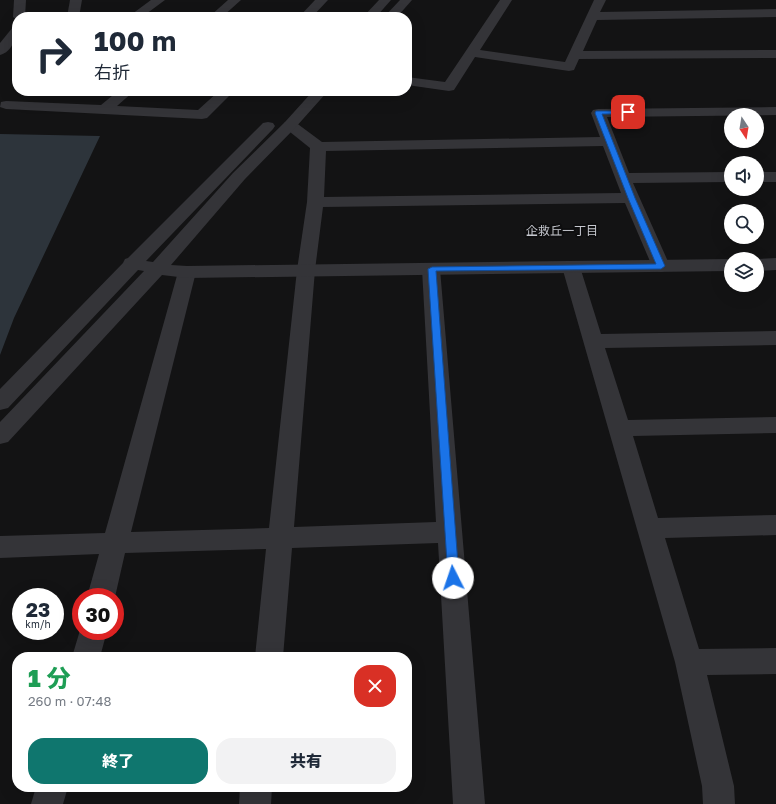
<!DOCTYPE html>
<html lang="ja">
<head>
<meta charset="utf-8">
<style>
	body { margin:0; font-family:"Golos Text","Noto Sans JP",sans-serif; background:#f2f2f3; color:#1f2937; height:100vh; display:flex; flex-direction:column; font-size:15px; white-space:nowrap }
	* { box-sizing:border-box; margin:0 }
	p { font-size:13px; color:#747a83 }
	.icon { flex:none; width:22px; height:22px; fill:none; stroke:currentColor; stroke-width:2; stroke-linecap:round; stroke-linejoin:round }
	.map { position:relative; flex:1; overflow:hidden }
	.sheet { position:absolute; left:12px; top:652px; width:400px; height:140px; display:flex; flex-direction:column; background:#fff; border-radius:16px; box-shadow:0 4px 16px #0002 }
	.sheet>* { flex:none }
	.hud { position:absolute; left:12px; top:12px; width:400px; height:84px; border-radius:16px; box-shadow:0 4px 16px #0002; background:#fff; color:#1f2937; overflow:hidden }
	.needle { width:26px; rotate:168deg }
	.buttons { position:absolute; left:724px; top:108px; display:grid; gap:8px }
	.buttons a { display:grid; place-items:center; width:40px; height:40px; border-radius:50%; background:#fff; box-shadow:0 4px 16px #0002; font-size:20px }
	.speed { position:absolute; left:12px; top:588px; display:flex; gap:8px; font-size:20px; font-weight:700; text-align:center }
	.speed>* { display:grid; place-content:center; width:52px; height:52px; border-radius:50%; background:#fff; box-shadow:0 4px 16px #0002; line-height:1 }
	.speed small { font-size:10px; font-weight:400 }
	.speed .limit { border:6px solid #d22; background:#fff; color:#111 }
	.pin { position:absolute; display:grid; place-items:center; width:34px; height:34px; color:#fff; margin:-17px; border-radius:8px; box-shadow:0 2px 6px #0006 }
	.me { position:absolute; width:44px; margin:-22px; rotate:356deg; stroke-linejoin:round; filter:drop-shadow(0 0 3px #0008) }
	.turn { display:flex; align-items:center; gap:14px; height:84px; padding:0 16px; font-size:18px }
	.turn .icon { width:52px; height:52px; stroke-width:2.5 }
	.turn b { display:block; font-size:28px; line-height:34px }
	.round { display:grid; place-items:center; flex:none; width:42px; height:42px; border-radius:16px; background:#f2f2f3 }
	.summary { display:flex; align-items:center; justify-content:space-between; height:68px; padding:0 16px }
	h1 { font-size:24px; font-weight:800; line-height:30px; color:#1e9e55 }
	.cta { display:flex; gap:8px; margin-top:auto; padding:8px 16px }
	.cta a { flex:1; height:46px; border-radius:16px; background:#0f766e; color:#fff; font-size:16px; font-weight:800; line-height:46px; text-align:center }
	.cta a+a { background:#f2f2f3; color:#1f2937 }
	.map>svg:first-child { display:block }
	.water { fill:#2d343b }
	.lines { fill:none; stroke-linecap:round; stroke-linejoin:round }
	.minor { fill:#343438; fill-rule:evenodd }
	.tertiary { fill:#343438; fill-rule:evenodd }
	.route { fill:#1a73e8; stroke:#114b97 }
	.labels { text-anchor:middle; stroke-width:4; stroke-linejoin:round; paint-order:stroke }
	.neighbourhood-label { font-size:12px; fill:#c6c8cf; stroke:#0e0e0f }
</style>
</head>
<body>
<div class="map">
<svg width="776" height="804" viewBox="0 0 776 804">
	<rect width="100%" height="100%" fill="#131314"/>
	<path class="water" d="M0,134l100,2 -86,182 -14,37z"/>
	<g class="lines">
		<g class="minor">
			<path d="M14,0h12l-1,17h-8v3l-4,-3z"/>
			<path d="M70,0h12l-3,17h-12z"/>
			<path d="M151,0h14l-23,17h-14z"/>
			<path d="M228,0h13l-19,17h-13z"/>
			<path d="M315,0h13l-16,17h-13z"/>
			<path d="M500,0h12l-32,50 85,12 29,-62h12l-6,12 176,-3v8l-179,3 -14,31 193,-1v8l-197,1 -5,11 -5,1 -94,-14 -21,33 -5,1 -42,-6v-8l38,5z"/>
			<path d="M17,26c0,11 -5,26 -17,29v-12l13,-16z"/>
			<path d="M118,91h16l-17,15 81,4 21,-19h15l-27,27 -5,1 -196,-10 -6,-2 1,-5 5,-1 95,4z"/>
			<path d="M776,107v8l-169,2 22,56 102,-1v10l-98,1 37,83 -2,4 -7,2 -7,-2 -2,-4 -27,-63 -302,4 -8,63 -21,257 142,-5 -14,-253 2,-4 7,-2 7,2 2,4 45,535h-32l-15,-261 -146,5 -9,109h-28l11,-108 -141,4 -10,44h-28l12,-43 -99,4v-22l105,-3 73,-261 2,-4 7,-2 7,2 2,4 -65,260 138,-4 28,-258 10,-68 3,-54 -25,-20 -2,-3 2,-3 5,-1 5,1 27,20 278,-5 -9,-24 2,-3 5,-1zM603,146l18,47 -297,4 2,-46z"/>
			<rect x="757" y="172" width="19" height="10"/>
			<path d="M571,261l7,2 2,4 21,67 175,-3v14l-171,3 23,72 148,-3v16l-143,3 25,82 118,-3v20l-111,3 34,111 77,-1v26l-69,1 27,111 1,18h-32l-1,-18 -27,-124 -113,-395 2,-4z"/>
			<path d="M81,627v4h26l-7,26h-28z"/>
			<path d="M36,787h32l-5,17h-32z"/>
			<path d="M240,787h32l-1,17h-32z"/>
		</g>
		<g class="tertiary">
			<path d="M379,0h12l-15,17h-13z"/>
			<path d="M400,0h12l-15,17h-13z"/>
			<path d="M313,91h15l-33,37 -50,51 -74,86 16,1 544,-7v12l-544,7 -25,-3 -154,167 -8,2v-22l144,-151 -6,-1 -130,138 -8,2v-21l123,-126 2,-4 3,-1 135,-135 5,-1 5,1 2,3 -2,3 -127,132 7,1 80,-89 52,-51z"/>
			<path d="M776,258v12l-19,1v-12z"/>
		</g>
	</g>
	<path class="route" d="M596,111h32l3,1 -3,2h-26l33,84 30,68 -4,3 -225,2 23,307 -2,3 -4,1 -3,-1 -2,-3 -20,-309 4,-2 224,-3 -28,-66 -33,-85z"/>
	<g class="labels">
		<g class="neighbourhood-label">
			<text x="562" y="235">企救丘一丁目</text>
		</g>
	</g>
</svg>
<div class="buttons">
<a><svg class="needle" viewBox="-14 -14 28 28"><path d="M0-13l5 13h-10z" fill="#e53935"/><path d="M0 13l5-13h-10z" fill="#747a83"/></svg></a>
<a><svg class="icon" aria-label="sound" viewBox="0 0 24 24"><path d="M4 9h4l5-4v14l-5-4H4zM17 9q2 3 0 6"/></svg></a>
<a><svg class="icon" aria-label="search" viewBox="0 0 24 24"><circle cx="10" cy="10" r="6"/><path d="M15 15l6 6"/></svg></a>
<a><svg class="icon" aria-label="layers" viewBox="0 0 24 24"><path d="M12 4l9 5-9 5-9-5zM3 14l9 5 9-5"/></svg></a>
</div>
<div class="speed"><div>23<small>km/h</small></div><div class="limit">30</div></div>
<div class="pin" style="left:628px;top:112px;background:#d93025"><svg class="icon" aria-label="arrive" viewBox="0 0 24 24"><path d="M6 21V4h12l-3 4 3 4H6"/></svg></div>
<svg class="me" style="left:453px;top:578px" viewBox="-20 -20 40 40"><circle r="19" fill="#fff"/><path d="M0-13L10 11 0 6-10 11z" fill="#1a73e8"/></svg>
<div class="hud">
<div class="turn"><svg class="icon" aria-label="right" viewBox="0 0 24 24"><path d="M7 20v-9h11M14 6l5 5-5 5"/></svg><div><b>100 m</b>右折</div></div>
</div>
<section class="sheet">
<div class="summary"><div><h1>1 分</h1><p>260 m · 07:48</p></div><a class="round" style="background:#d93025;color:#fff"><svg class="icon" aria-label="close" viewBox="0 0 24 24"><path d="M6 6l12 12M18 6L6 18"/></svg></a></div>
<div class="cta"><a>終了</a><a>共有</a></div>
</section>
</div>
</body>
</html>
